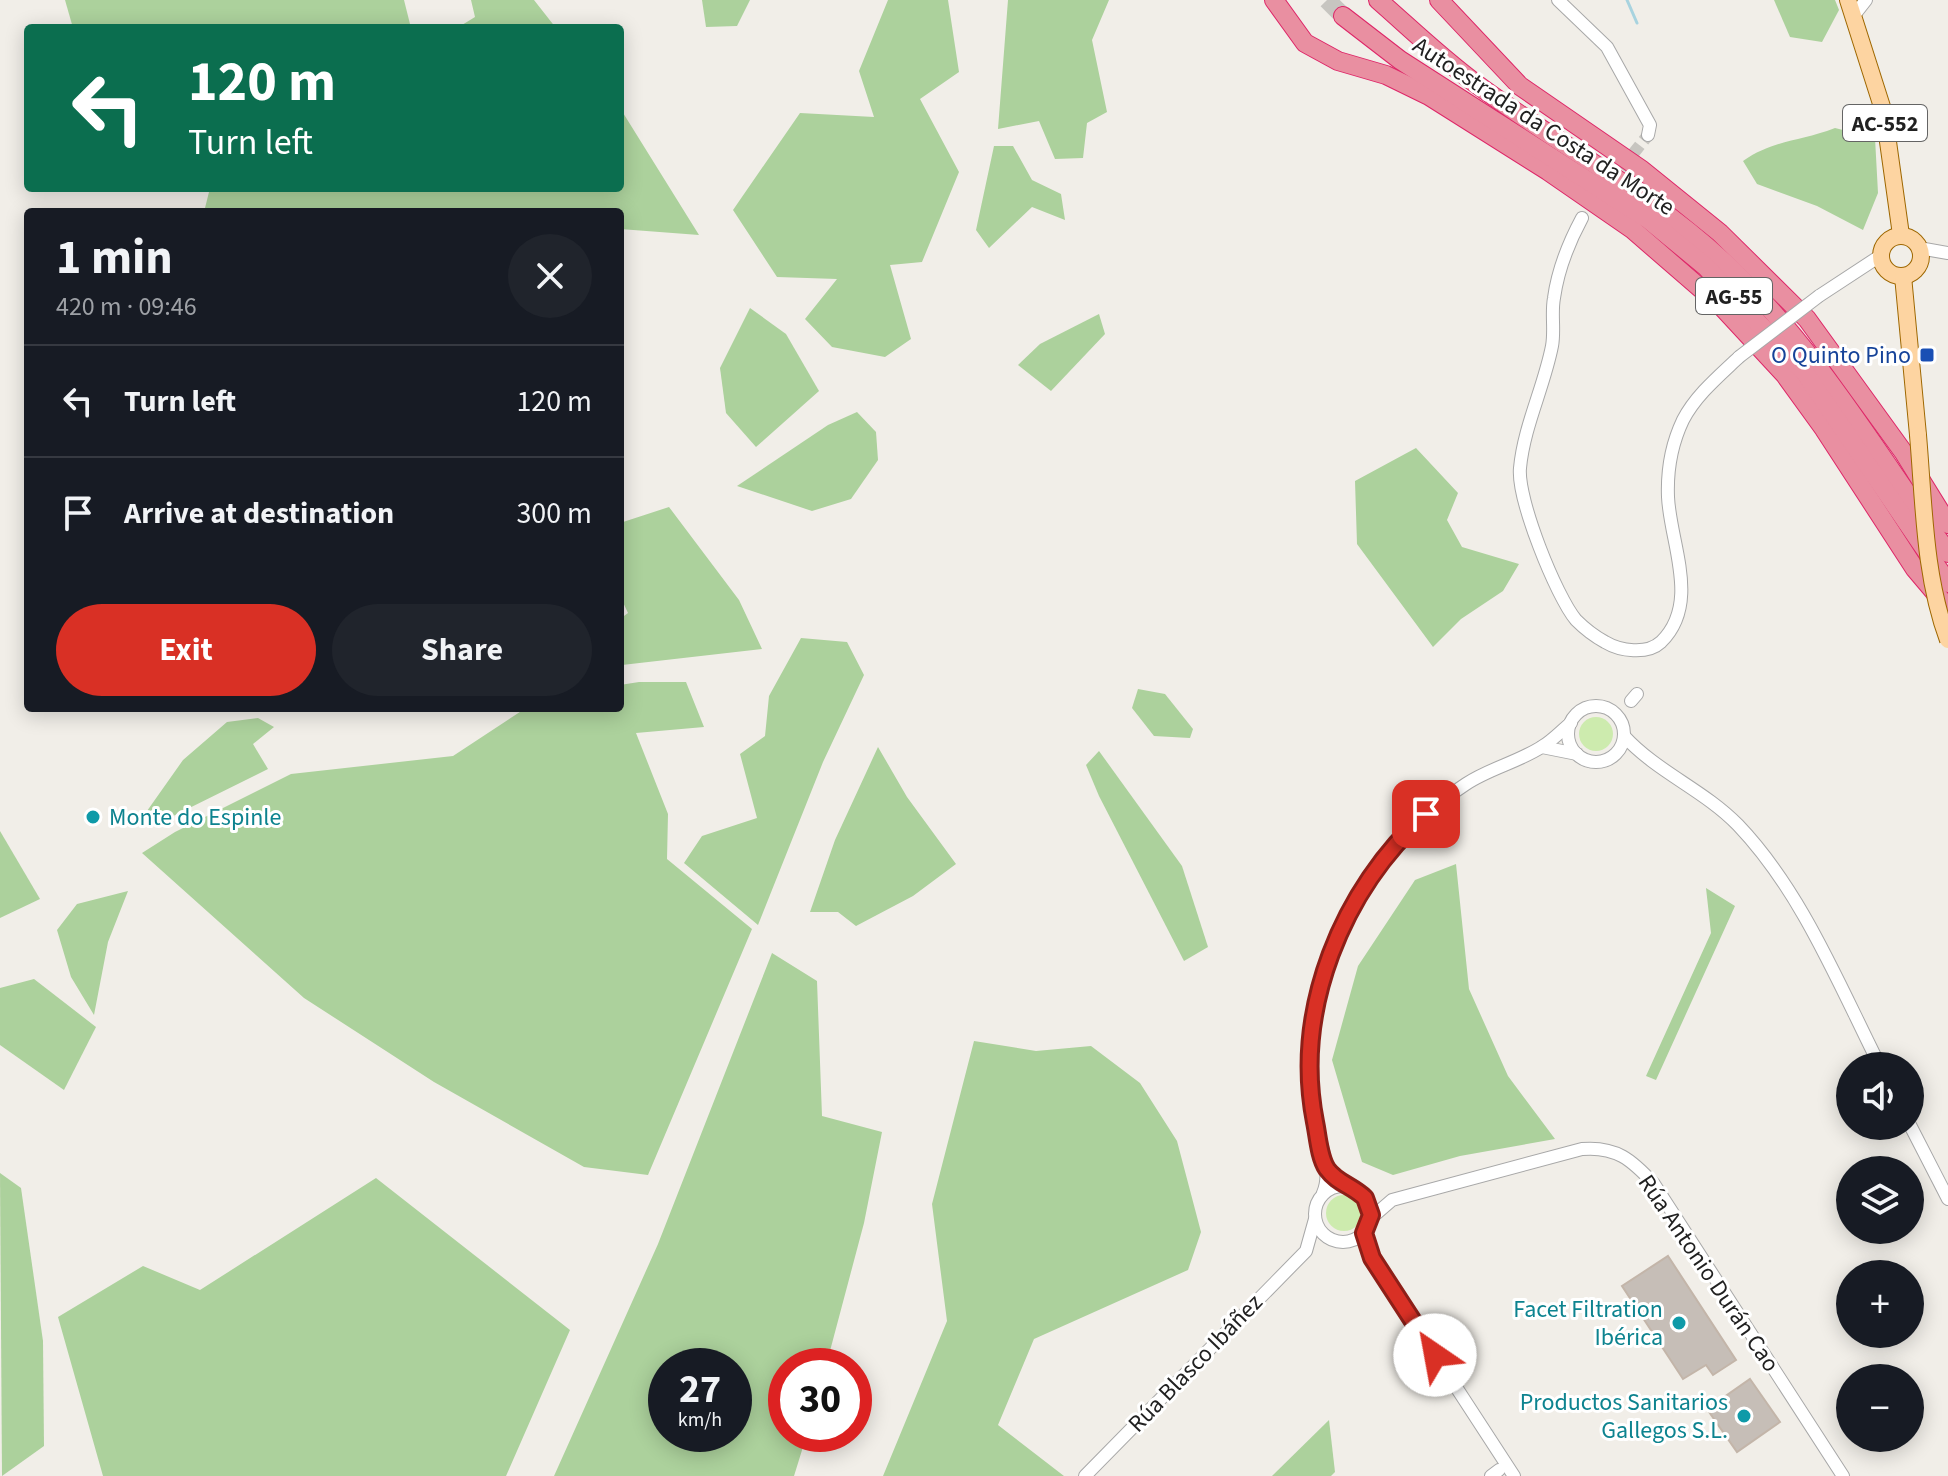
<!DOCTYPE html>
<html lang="en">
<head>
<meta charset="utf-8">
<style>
	body { margin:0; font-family:"Source Sans 3",sans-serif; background:#20242c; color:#f1f3f6; height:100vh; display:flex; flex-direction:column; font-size:30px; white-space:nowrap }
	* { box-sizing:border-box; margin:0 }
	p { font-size:26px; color:#9ea1a6 }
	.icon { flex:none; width:44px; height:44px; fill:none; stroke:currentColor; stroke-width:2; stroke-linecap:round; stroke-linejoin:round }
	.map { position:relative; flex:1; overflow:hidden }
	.drawer { position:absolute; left:24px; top:208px; width:600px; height:504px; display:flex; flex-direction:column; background:#171b24; border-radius:8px; box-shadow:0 4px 20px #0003 }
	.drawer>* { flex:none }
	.guide { position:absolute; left:24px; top:24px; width:600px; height:168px; border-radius:8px; box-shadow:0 4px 20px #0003; background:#0b6e4f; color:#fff; overflow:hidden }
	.fabs { position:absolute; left:1836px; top:1052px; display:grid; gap:16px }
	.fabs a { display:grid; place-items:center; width:88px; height:88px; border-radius:50%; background:#171b24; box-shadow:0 4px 20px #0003; font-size:40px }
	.speed { position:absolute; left:648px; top:1348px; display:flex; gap:16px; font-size:40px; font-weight:700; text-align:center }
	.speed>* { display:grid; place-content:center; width:104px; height:104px; border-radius:50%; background:#171b24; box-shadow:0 4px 20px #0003; line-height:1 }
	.speed small { font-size:20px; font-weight:400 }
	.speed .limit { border:12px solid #d22; background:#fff; color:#111 }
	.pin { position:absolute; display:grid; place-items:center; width:68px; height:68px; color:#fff; margin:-34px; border-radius:16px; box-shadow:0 4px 12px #0006 }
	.me { position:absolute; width:88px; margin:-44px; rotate:327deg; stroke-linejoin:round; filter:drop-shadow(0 0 6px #0008) }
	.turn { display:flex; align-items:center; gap:28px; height:168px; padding:0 32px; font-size:36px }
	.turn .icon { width:104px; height:104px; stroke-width:2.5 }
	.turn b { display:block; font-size:56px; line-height:68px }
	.round { display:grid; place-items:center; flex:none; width:84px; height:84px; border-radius:42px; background:#20242c }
	.head { display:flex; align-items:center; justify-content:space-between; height:136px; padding:0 32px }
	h1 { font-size:48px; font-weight:700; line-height:60px }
	.action { display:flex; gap:16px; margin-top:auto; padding:16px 32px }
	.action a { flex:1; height:92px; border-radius:48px; background:#d93025; color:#fff; font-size:32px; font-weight:700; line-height:92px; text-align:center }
	.action a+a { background:#20242c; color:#f1f3f6 }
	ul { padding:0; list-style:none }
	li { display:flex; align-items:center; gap:24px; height:112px; padding:0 32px; border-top:2px solid #363941 }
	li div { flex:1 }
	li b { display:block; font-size:30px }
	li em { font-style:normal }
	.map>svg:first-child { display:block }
	.grass { fill:#cdebae }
	.forest { fill:#acd19c; fill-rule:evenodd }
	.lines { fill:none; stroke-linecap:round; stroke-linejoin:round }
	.stream { stroke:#a8d3df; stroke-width:3 }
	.building { fill:#c6beb7; stroke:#c3b5a9; stroke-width:2 }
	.minor-tunnel { stroke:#c7c5c0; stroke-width:12; stroke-dasharray:12 6; stroke-linecap:butt }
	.highway-tunnel { stroke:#c7c5c0; stroke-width:18; stroke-dasharray:18 9; stroke-linecap:butt }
	.minor-casing { stroke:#a8a8a8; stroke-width:14 }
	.major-casing { stroke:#9e6700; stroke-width:18 }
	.highway-casing { stroke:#de2668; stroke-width:20 }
	.minor { stroke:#fff; stroke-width:12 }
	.major { stroke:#fdd4a1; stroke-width:16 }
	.highway { stroke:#e98fa1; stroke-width:18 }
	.minor-bridge-casing { stroke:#a8a8a8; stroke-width:14; stroke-linecap:butt }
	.major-bridge-casing { stroke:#9e6700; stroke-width:18; stroke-linecap:butt }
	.minor-bridge { stroke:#fff; stroke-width:12 }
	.major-bridge { stroke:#fdd4a1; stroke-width:16 }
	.route-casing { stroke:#8d1f18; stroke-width:20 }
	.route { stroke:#d93025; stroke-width:14 }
	.transit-dot { fill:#1a4fb4; stroke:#fff; stroke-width:3 }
	.culture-dot { fill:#0f9aa8; stroke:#fff; stroke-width:3 }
	.labels { text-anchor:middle; stroke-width:6; stroke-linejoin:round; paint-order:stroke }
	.shield { fill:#fff; stroke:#646464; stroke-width:2 }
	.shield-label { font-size:22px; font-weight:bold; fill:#212121 }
	.street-label { font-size:24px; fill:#212121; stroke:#fff }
	.transit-label { font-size:24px; fill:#164399; stroke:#fff; text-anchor:end }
	.culture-label { font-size:24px; fill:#0d838f; stroke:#fff; text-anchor:end }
</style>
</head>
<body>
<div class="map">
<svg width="1948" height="1476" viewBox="0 0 1948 1476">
	<rect width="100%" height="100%" fill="#f1eee8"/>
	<g class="grass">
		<circle cx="1596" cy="734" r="17"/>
		<circle cx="1344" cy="1213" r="18"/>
	</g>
	<g class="forest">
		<path d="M65,0h339l7,28h-338z"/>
		<path d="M471,0h63l22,28h-99l18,-11z"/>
		<path d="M702,0h48l-13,26 -31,1z"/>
		<path d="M888,0h60l11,72 -39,27 39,73 -37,90 -32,3 21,74 -26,18 -53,-10 -27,-28 32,-40 -60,-2 -44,-67 67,-97 74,4 -15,-46z"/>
		<path d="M1008,0h101l-17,40 15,72 -20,11 -4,35 -28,1 -16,-38 -41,8z"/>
		<path d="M1774,0h61l4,10 -17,32 -32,-5z"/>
		<path d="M620,108l79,127 -79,-6v-17h-416l6,-24h410z"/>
		<path d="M1835,128l40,10 3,55 -15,37 -46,-24 -60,-22 -14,-23c32,-22 56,-19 92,-33z"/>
		<path d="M994,146h19l19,34 29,14 4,26 -33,-13 -43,41 -13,-18z"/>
		<path d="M750,308l36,26 33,57 -63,56 -30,-34 -6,-45z"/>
		<path d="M1099,314l6,20 -54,57 -33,-26 22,-21z"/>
		<path d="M857,412l19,20 2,28 -27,39 -39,12 -75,-25 91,-61z"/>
		<path d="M1416,448l42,45 -11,27 15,27 57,17 -16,27 -42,28 -28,28 -76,-103 -2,-63z"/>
		<path d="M669,507l70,93 23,49 -140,16 -2,-3v-43l8,-6 -8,-17v-73z"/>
		<path d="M801,638l46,4 17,33 -41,87 -65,163 -74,-62 18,-27 55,-18 -17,-64 25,-18 4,-40z"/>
		<path d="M639,682h47l18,45 -68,6 32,81 -1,45 85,70 -104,246 -64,-8 -150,-85 -130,-84 -162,-145 33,-21 116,-58 162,-18 73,-48h94v-23z"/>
		<path d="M1138,689l27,5 28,35 -3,9 -36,-2 -22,-28z"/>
		<path d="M258,718l16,9 -21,17 15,25 -113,56 -8,-14 36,-51 44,-38z"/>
		<path d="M878,747l29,50 49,67 -43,32 -57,30 -18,-14h-28l25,-72z"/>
		<path d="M1099,751l83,115 26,81 -24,14 -85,-165 -13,-31z"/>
		<path d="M0,831l40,68 -40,19z"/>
		<path d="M1456,864l13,125 39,87 47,63 -95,17 -67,19 -31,-13 -30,-102 26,-94 57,-86z"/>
		<path d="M1706,888l29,18 -79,174 -10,-4 65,-143z"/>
		<path d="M128,891l-20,51 -14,73 -23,-38 -14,-47 20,-26z"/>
		<path d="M772,953l45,28 5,135 60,16 -18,91 -38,143h-40v68h21l-13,42h-240l104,-232zM666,1366h68v68h-68z"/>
		<path d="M34,979l62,48 -32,63 -64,-45v-57z"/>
		<path d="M974,1041l62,10 55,-5 49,37 37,58 24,91 -13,38 -154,69 -36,86 66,51h-181l64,-155 -15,-117z"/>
		<path d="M0,1173l21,15 22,153 1,105 -42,30z"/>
		<path d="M376,1178l194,152 -64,146h-403l-45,-159 85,-51 57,24z"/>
		<path d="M1329,1420l6,52 -4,4h-59z"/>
	</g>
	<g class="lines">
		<path class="stream" d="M1627,0l10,23"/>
	</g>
	<g class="building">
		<path d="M1668,1256l68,104 -23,15 -7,-10 -23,14 -61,-93z"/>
		<path d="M1750,1379l30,43 -43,30 -30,-43z"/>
	</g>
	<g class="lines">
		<path class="minor-tunnel" d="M1610,183l38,-48"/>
		<path class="highway-tunnel" d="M1327,0l16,16"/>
		<defs>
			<g id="minor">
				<path d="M1558,0l49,47 43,78 -2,10"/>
				<path d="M1855,14l11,-14"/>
				<path d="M1582,218c-14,26 -24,51 -28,80 -3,16 1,32 -2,48 -8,41 -28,80 -32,122 -3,31 36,128 56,152 9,9 18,16 29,22 15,9 42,13 56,0 40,-39 9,-99 7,-145 -1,-26 4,-54 15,-77 13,-25 36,-44 56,-63"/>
				<path d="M1919,248l29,5"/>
				<path d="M1819,296l61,-40"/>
				<path d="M1631,701l6,-7"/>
				<circle cx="1596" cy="734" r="28"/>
				<path d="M1624,736c33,36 80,54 114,89 64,67 101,160 142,241"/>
				<path d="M1542,747l35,7"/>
				<path d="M1910,1125l38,74"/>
				<circle cx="1343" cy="1214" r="28"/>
				<path d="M1323,1193c11,-25 -7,-58 -10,-84 -3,-20 -3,-40 -1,-61 9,-107 62,-205 154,-264 24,-16 53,-22 77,-38 10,-6 19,-16 28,-23"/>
				<path d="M1370,1219l22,-19 190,-51c34,-3 50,11 72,35l189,292"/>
				<path d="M1364,1233l8,25 142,218"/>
				<path d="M1085,1476l221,-225 9,-32"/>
				<path d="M1491,1476l8,-6"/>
			</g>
			<g id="major">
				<path d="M1848,0l36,113 17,122"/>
				<circle cx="1901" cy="256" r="20"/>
				<path d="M1903,276l15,159"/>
			</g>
			<g id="highway">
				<path d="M1274,0l31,43 33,18 48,14 43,21 119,75 84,58 90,78 63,68 39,54 91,140 33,39"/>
				<path d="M1378,0c32,28 63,58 97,83 82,61 171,107 247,177 92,85 154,191 226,293"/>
				<path d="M1439,0l81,86 122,84 78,63 87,86 97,134 44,71"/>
				<path d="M1343,16l57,44 249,160 57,47 99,106 143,210"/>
			</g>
		</defs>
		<use href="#minor" class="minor-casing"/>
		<use href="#major" class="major-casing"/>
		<use href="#highway" class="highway-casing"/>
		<use href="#minor" class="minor"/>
		<use href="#major" class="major"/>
		<use href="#highway" class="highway"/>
		<defs>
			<path id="minor-bridge" d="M1739,357l80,-61"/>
			<path id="major-bridge" d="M1918,435c6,69 6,141 30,205"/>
		</defs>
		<use href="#minor-bridge" class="minor-bridge-casing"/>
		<use href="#major-bridge" class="major-bridge-casing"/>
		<use href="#minor-bridge" class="minor-bridge"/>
		<use href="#major-bridge" class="major-bridge"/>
	</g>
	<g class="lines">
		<defs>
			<path id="route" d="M1426,814c-84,75 -133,196 -111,308 3,14 4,35 12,47 10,14 26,17 38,29l6,17 -7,18 8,25 63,97"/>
		</defs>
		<use href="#route" class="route-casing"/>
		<use href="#route" class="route"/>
	</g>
	<rect class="transit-dot" x="1919" y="347" width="16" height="16" rx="4"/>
	<g class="culture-dot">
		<circle cx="93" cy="817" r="8"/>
		<circle cx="1679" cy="1323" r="8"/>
		<circle cx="1744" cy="1416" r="8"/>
	</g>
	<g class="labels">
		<g class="shield">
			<rect x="1843" y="105" width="84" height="36" rx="6"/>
			<rect x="1696" y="278" width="76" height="36" rx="6"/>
		</g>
		<g class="shield-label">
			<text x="1885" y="131">AC-552</text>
			<text x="1734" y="304">AG-55</text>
		</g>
		<g class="street-label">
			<text transform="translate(1544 126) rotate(33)" y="8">Autoestrada da Costa da Morte</text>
			<text transform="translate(1709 1273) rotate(56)" y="8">Rúa Antonio Durán Cao</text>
			<text transform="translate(1195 1363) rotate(-46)" y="8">Rúa Blasco Ibáñez</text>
		</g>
		<g class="transit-label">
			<text x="1911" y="363">O Quinto Pino</text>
		</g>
		<g class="culture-label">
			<text x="109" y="825" text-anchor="start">Monte do Espinle</text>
			<text x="1663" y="1317">Facet Filtration<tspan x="1663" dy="28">Ibérica</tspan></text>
			<text x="1728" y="1410">Productos Sanitarios<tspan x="1728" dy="28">Gallegos S.L.</tspan></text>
		</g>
	</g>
</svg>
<div class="fabs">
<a><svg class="icon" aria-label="sound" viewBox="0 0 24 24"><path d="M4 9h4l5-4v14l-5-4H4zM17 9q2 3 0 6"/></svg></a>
<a><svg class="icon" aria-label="layers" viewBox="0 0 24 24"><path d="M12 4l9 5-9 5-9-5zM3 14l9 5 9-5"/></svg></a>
<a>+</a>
<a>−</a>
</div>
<div class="speed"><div>27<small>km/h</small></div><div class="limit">30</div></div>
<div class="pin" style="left:1426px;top:814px;background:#d93025"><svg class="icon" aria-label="arrive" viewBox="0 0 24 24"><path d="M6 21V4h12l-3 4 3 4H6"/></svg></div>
<svg class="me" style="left:1435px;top:1355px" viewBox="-20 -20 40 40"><circle r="19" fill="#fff"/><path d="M0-13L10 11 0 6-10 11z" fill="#d93025"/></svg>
<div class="guide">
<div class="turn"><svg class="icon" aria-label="left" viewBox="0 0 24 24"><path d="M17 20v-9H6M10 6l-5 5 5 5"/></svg><div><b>120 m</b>Turn left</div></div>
</div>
<section class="drawer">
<div class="head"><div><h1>1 min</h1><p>420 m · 09:46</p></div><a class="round"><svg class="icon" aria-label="close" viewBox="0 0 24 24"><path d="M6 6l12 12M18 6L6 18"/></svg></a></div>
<ul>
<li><svg class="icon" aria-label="left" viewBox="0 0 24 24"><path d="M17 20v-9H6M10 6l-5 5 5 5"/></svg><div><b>Turn left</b></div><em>120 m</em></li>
<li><svg class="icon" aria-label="arrive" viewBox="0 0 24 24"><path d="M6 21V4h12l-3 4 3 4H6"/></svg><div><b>Arrive at destination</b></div><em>300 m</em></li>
</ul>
<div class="action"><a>Exit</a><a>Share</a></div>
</section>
</div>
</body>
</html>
